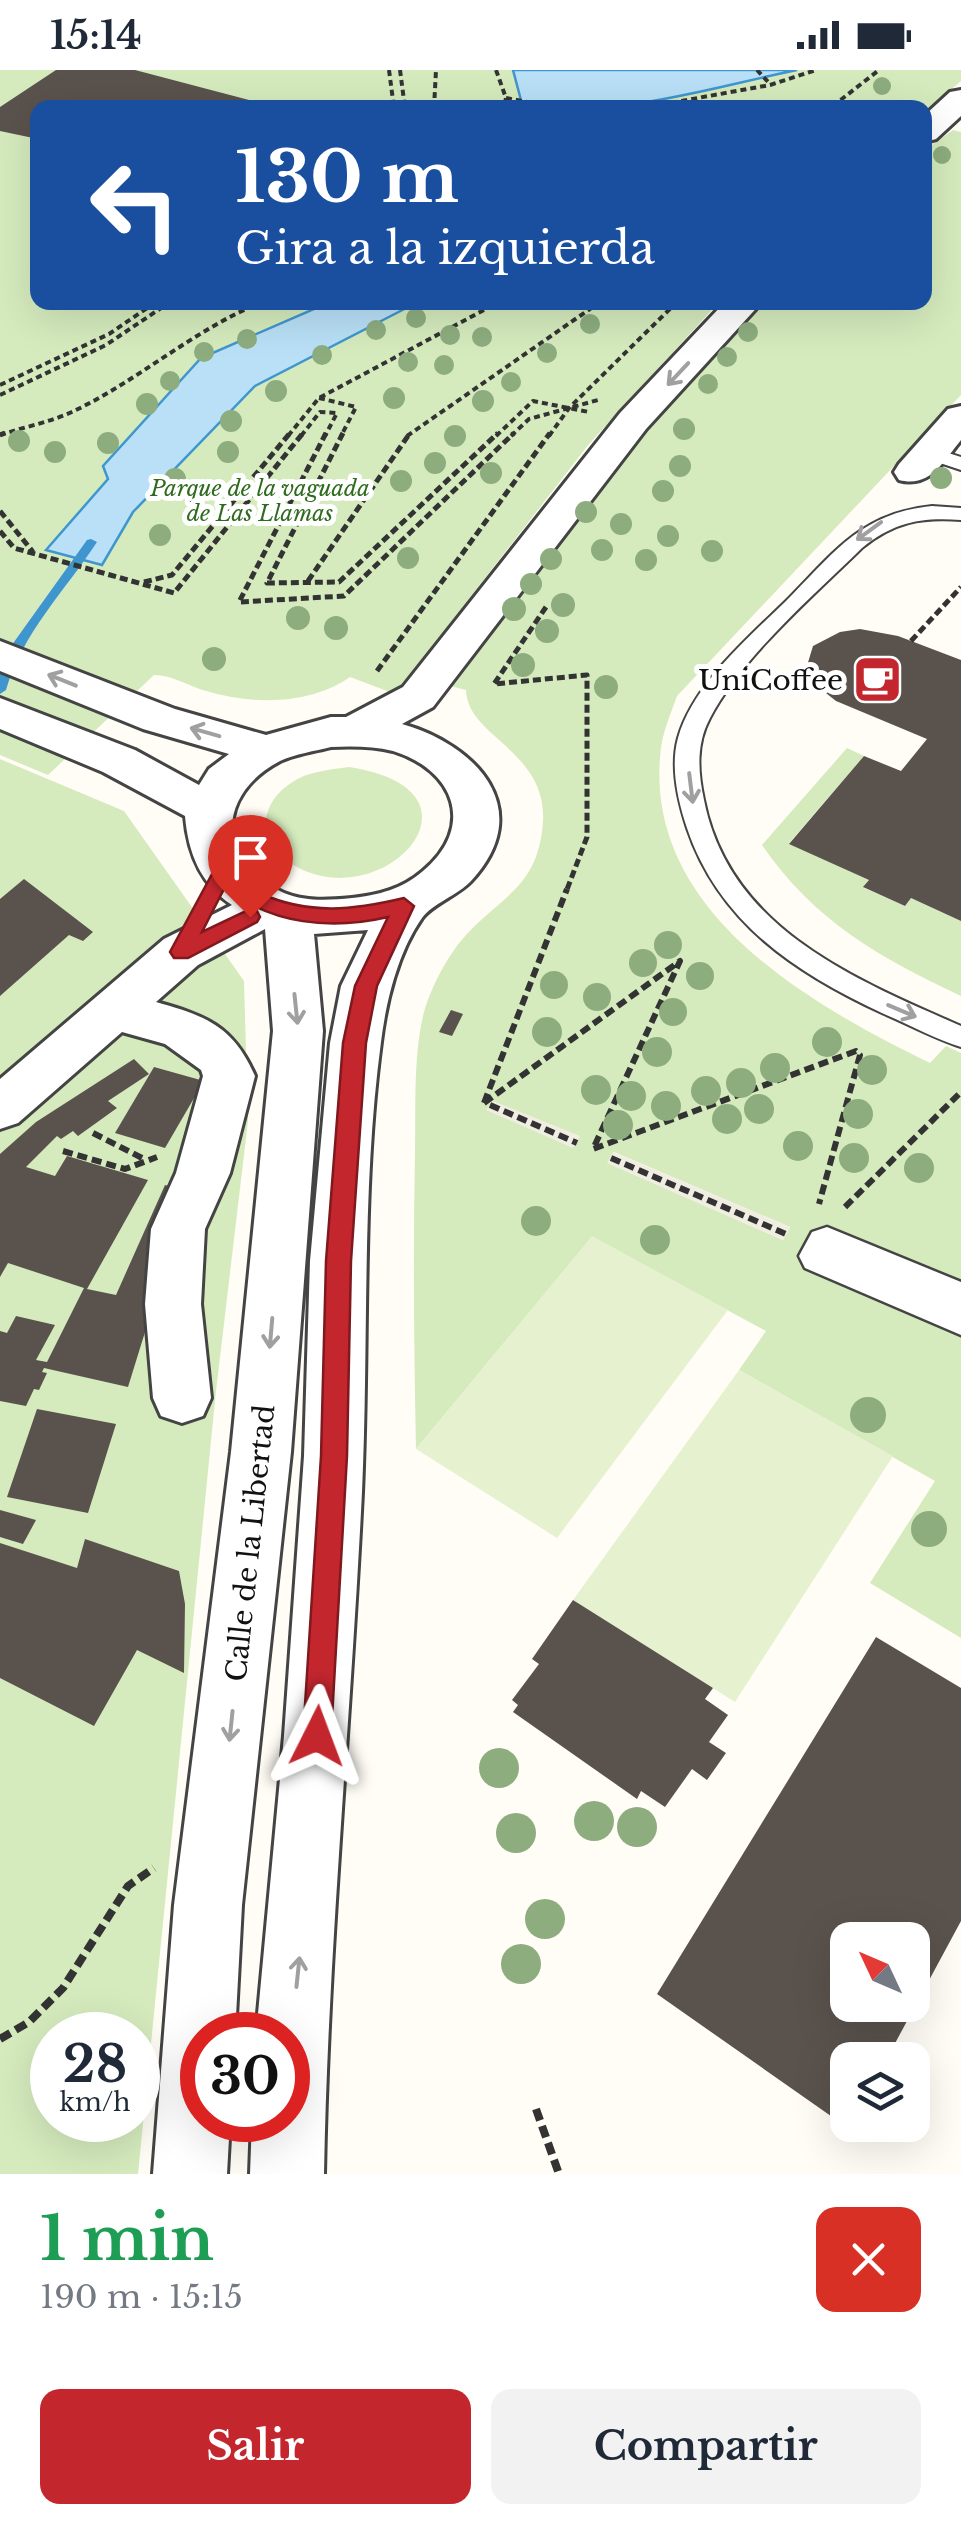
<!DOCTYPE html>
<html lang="es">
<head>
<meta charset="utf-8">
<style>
	body { margin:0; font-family:"Libre Baskerville",serif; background:#f2f2f3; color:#1f2937; height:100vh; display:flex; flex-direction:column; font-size:38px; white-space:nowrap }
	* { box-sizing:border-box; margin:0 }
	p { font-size:32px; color:#747a83 }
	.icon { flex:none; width:55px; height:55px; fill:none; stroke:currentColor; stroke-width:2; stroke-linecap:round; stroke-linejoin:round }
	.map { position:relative; height:2104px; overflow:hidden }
	.side { display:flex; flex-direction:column; background:#fff; flex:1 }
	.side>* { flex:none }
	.guide { position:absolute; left:30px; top:30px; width:902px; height:210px; border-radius:20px; box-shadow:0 10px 40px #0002; background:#1a4fa0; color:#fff; overflow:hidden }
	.needle { width:65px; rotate:314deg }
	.tools { position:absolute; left:830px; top:1852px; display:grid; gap:20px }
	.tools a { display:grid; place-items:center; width:100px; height:100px; border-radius:20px; background:#fff; box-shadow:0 10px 40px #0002; font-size:50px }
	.speed { position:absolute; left:30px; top:1942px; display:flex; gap:20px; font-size:50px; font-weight:700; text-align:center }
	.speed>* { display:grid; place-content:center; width:130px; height:130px; border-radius:50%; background:#fff; box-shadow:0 10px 40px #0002; line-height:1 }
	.speed small { font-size:25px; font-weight:400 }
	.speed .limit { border:15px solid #d22; background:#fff; color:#111 }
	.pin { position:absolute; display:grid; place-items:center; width:85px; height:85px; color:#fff; margin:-102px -42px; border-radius:50% 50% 50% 0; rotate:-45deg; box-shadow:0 0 10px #0007 }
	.pin .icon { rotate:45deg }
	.me { position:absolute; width:110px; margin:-55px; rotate:3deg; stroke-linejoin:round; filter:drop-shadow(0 0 8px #0008) }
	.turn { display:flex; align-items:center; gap:35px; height:210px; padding:0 40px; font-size:45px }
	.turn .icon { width:130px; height:130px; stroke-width:2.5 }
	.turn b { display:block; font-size:70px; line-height:85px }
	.round { display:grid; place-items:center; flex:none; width:105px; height:105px; border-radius:20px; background:#f2f2f3 }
	.headline { display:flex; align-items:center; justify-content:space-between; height:170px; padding:0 40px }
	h1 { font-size:60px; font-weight:700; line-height:75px; color:#1e9e55 }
	.primary-button { display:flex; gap:20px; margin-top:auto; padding:20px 40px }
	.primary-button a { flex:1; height:115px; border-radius:20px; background:#c4262e; color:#fff; font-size:40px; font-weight:700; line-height:115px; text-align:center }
	.primary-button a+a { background:#f2f2f3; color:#1f2937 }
	.status { display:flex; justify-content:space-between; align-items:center; height:70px; padding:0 50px; background:#fff; direction:ltr }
	.status svg { height:28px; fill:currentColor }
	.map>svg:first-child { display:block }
	.green { fill:#d5ebbd; fill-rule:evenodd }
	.pitch { fill:#e6f2cf }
	.plaza { fill:#f1ede2 }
	.water { fill:#b9e0f7; stroke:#3f96cf; stroke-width:2.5 }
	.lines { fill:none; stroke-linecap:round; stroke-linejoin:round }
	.stream { fill:#3f96cf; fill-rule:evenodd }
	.building { fill:#5a524d; fill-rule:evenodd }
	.service-casing { stroke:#444; stroke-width:4 }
	.pedestrian-casing { stroke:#444; stroke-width:5 }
	.minor-casing { stroke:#444; stroke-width:6 }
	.path-far3 { stroke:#333; stroke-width:4; stroke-dasharray:6 4; stroke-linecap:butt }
	.path-far2 { stroke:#333; stroke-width:5; stroke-dasharray:8 4; stroke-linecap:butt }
	.path-far1 { stroke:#333; stroke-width:6; stroke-dasharray:10 5; stroke-linecap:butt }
	.path { stroke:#333; stroke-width:8; stroke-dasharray:12 6; stroke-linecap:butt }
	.service { fill:#fff; fill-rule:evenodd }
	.pedestrian { fill:#fff; fill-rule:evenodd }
	.minor { fill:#fff; fill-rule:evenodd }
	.tree { fill:#8dad7f }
	.oneway { stroke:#a0a0a0 }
	.route { fill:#c4262e; stroke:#7f191e; stroke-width:2.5 }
	.labels { text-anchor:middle; stroke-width:10; stroke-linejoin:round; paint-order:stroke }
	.far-park-label { font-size:22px; font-style:italic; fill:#2f6b1f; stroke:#fff }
	.poi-label { font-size:28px; fill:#111; stroke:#fff; text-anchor:end }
	.street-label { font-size:28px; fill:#111; stroke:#fff }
</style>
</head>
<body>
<div class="status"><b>15:14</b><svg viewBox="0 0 49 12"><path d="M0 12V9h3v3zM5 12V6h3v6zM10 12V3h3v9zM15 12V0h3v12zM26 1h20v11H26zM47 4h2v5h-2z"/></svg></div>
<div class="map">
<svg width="961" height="2104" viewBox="0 0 961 2104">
	<rect width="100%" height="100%" fill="#fffdf5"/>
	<g class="green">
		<path d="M0,0h961v11l-36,31v-4h-887v194l680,1 -129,141 -194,250 -45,-17c-40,28 -98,28 -144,14 -17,-5 -34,-16 -52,-16l-106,100 -48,-20z"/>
		<path d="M953,60l8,2v263l-284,301c-6,17 -14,35 -16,52 -20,161 146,255 269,315l16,-17 15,7v585l-91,-55 65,-102 -196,-111 27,-39 -174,-94 -176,212c-2,-99 -3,-197 -1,-296 1,-44 -2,-93 8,-137 6,-24 21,-54 37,-74 37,-45 78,-51 83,-120 4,-72 -76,-85 -77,-132l-16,-4 18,-30 168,-221 50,-48 71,-84 168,-1v-152zM614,1082l176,75 -7,13 -175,-77z"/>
		<path d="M847,678l17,8 -75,87 80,37 -5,8 41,18 6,-8 50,23v75c-82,-39 -146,-74 -199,-151z"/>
		<path d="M0,689l124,52 120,170 4,140 -32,270 -78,783h-138zM52,1965h86v85h-86z"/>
		<path d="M349,697c150,23 37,148 -52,100 -37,-20 -43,-59 -6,-84 17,-12 38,-13 58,-16z"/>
	</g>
	<g class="pitch">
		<path d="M592,1166l136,74 -171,228 -141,-89z"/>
		<path d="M739,1300l154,86 -158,246 -162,-102z"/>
	</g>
	<g class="plaza">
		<path d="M493,1031l87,35 -7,12 -87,-38z"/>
		<path d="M613,1082l177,75 -3,7 -4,6 -176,-77z"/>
	</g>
	<g class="water">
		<path d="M513,0h284c-89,18 -184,50 -275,34z"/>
		<path d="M330,232l86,1 -161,83 -122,126 -31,53 -56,-15 62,-71 -5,-13 98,-108z"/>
	</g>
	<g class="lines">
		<path class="stream" d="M91,469l6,3c-32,49 -74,90 -91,148l-6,4v-25l9,-20 78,-109z"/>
	</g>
	<g class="building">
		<path d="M56,0h79l114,30 -16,8h-195v31l-38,-8v-24z"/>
		<path d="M860,559l38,7 63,24v261l-50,-23 -6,8 -42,-19 6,-7 -80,-36 75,-88 37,15 26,-32 -91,-38 -24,-19 -6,-13 7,-23 27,-14z"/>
		<path d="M24,809l69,53 -10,9 -14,-6 -69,61v-97z"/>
		<path d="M451,940l12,4 -11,22 -13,-4z"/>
		<path d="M134,989l15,15 -41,27 9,7 -39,28 -5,-5 -12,8 -4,-3 -31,31 29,9 12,-20 81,24 -61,109 29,6 49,-110 10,3 -21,115 -26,84 -84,-19 -2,4 5,1 -8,17 -5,-1 -8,17 -26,-5v-70l7,2 9,-17 39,9 -19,35 11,2 37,-74 -76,-25 -8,14v-123l36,-32z"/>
		<path d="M154,997l50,14 -39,67 -50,-15z"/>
		<path d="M37,1339l79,15 -28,89 -81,-16z"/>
		<path d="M0,1440l36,10 -13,24 -23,-7z"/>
		<path d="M85,1469l94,32 6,33 -1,69 -47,-23 -43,76 -94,-48v-135l77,25z"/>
		<path d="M573,1530l140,88 -8,11 23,16 -19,27 17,11 -19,27 -15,-11 -27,38 -24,-16 -4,8 -124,-87 5,-7 -6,-5 27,-36 -7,-5z"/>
		<path d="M876,1567l85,51v233l-75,139h-38v68l-191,-134zM848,1870h64v65h-64z"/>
	</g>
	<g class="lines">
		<defs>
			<g id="service">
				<path d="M929,377l32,10v13l-39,-13v-8z"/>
				<path d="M932,436l29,2v12c-40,-3 -67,2 -99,28 -49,48 -120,109 -152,170 -14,26 -12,54 -6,82 25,128 150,179 257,226v21c-26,-8 -51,-22 -77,-33 -87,-40 -165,-91 -197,-186 -9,-27 -17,-61 -9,-90 15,-53 69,-99 107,-136 48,-48 75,-89 147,-96z"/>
			</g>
			<path id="pedestrian" d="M827,1157l134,55v53l-156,-67 -6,-12 13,-24z"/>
			<g id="minor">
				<path d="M961,20v26l-25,23 -11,3v-27l25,-23z"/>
				<path d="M725,232h37l-116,127 -213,278 -31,17c75,21 135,86 69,157 -13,14 -39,23 -49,37 -24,34 -36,83 -41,124 -20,149 -12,300 -19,450 -11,227 -34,455 -38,682h-74l2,-54h36v-85h-32l28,-299 20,-280 6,-195 20,-218 11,-57 27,-56 -54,4 9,97 -32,421 -49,453 -7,130h-33v85h28l-3,54h-74l21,-269 57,-453 42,-421 -8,-102 -67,36 -42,37c50,14 77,24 99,74l-25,97 -25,56 -4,75 10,94 -8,18 -21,7 -21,-7 -8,-18 -8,-94 6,-75 25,-56 27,-97 -2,-6 -36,-26 -43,-12 -104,91 -18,6v-50l164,-140 68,-34c-32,-21 -44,-53 -47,-89l-82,-44 -103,-43v-31l135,52 64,35 10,-16 20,-15 -86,-25 -143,-58v-30l175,68 91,26 65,-18h15l57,-30 217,-274zM331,677c20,-1 42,-1 62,4 62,19 83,76 30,120 -21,18 -44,24 -71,27 -22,2 -46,4 -68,-5 -68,-29 -69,-98 -4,-132 15,-7 35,-10 51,-14z"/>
				<path d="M961,336v34c-18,22 -31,48 -62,40l-5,-8 5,-8 49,-55z"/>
			</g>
		</defs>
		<use href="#service" class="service-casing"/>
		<use href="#pedestrian" class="pedestrian-casing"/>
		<use href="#minor" class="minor-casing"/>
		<g class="path-far3">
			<path d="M389,0l5,38"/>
			<path d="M400,0l5,38"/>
			<path d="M496,0l10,28 -2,10"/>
			<path d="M757,0l13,14"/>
			<path d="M506,28l54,10"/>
			<path d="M434,38l2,-38"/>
			<path d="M642,38l128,-23 46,-15"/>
			<path d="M812,38l26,-6 41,-32"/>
			<path d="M0,315l109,-51 47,-32"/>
			<path d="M0,325l106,-50 64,-43"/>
			<path d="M319,328l37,9 -15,29"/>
			<path d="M0,365c24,-8 51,-13 74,-24 65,-31 121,-82 188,-109"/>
			<path d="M288,366l31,-38 180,-96"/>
			<path d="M301,366l19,-24 17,1 -12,23"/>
			<path d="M407,366l193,-134"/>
			<path d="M496,366l37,-35 56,11"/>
			<path d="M511,366l18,-17 69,-19"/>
			<path d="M549,366l20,-28 108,-106"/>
		</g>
		<g class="path-far2">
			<path d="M326,363l-87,169 105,-6 170,-163"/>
			<path d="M343,363l-76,150 72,-1 159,-149"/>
			<path d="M0,365l5,-2"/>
			<path d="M0,441l33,41"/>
			<path d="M0,461l14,17 160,45 129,-160"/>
			<path d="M308,511l102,-148"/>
			<path d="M144,512l28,-7 118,-142"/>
			<path d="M546,537l-52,77 93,-9v162l-21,55"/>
			<path d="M911,571l50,-54"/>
			<path d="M377,601l173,-238"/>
		</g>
		<g class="path-far1">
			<path d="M484,1033l83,-214"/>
			<path d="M484,1033l196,-142 -87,188 263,-98 4,4 -41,149"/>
			<path d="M490,1035l87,38"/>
			<path d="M93,1063l51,26"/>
			<path d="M63,1081l62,18 32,-12"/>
			<path d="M611,1088l175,76"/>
			<path d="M845,1137l116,-115"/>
		</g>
		<g class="path">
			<path d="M0,1969l29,-17 34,-34 65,-102 26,-18"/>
			<path d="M536,2039l23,65"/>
		</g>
		<use href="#service" class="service"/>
		<use href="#pedestrian" class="pedestrian"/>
		<use href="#minor" class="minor"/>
	</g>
	<g class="tree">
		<circle cx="882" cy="16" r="9"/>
		<circle cx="942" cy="85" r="9"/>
		<circle cx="416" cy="248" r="10"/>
		<circle cx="590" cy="254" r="10"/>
		<circle cx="376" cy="260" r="10"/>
		<circle cx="748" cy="262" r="10"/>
		<circle cx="450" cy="265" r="10"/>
		<circle cx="482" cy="267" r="10"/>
		<circle cx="247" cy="269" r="10"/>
		<circle cx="204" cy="282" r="10"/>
		<circle cx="547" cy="283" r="10"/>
		<circle cx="322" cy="285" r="10"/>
		<circle cx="727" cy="287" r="10"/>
		<circle cx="408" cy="292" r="10"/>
		<circle cx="444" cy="295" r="10"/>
		<circle cx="170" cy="311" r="10"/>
		<circle cx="511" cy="312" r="10"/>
		<circle cx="708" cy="314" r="10"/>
		<circle cx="276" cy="321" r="11"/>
		<circle cx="394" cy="328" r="11"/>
		<circle cx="483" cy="331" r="11"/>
		<circle cx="147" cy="334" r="11"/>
		<circle cx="231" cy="351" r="11"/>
		<circle cx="684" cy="359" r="11"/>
		<circle cx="455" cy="366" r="11"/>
		<circle cx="19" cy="371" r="11"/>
		<circle cx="108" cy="373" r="11"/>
		<circle cx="55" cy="382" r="11"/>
		<circle cx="228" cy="382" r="11"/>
		<circle cx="435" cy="393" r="11"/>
		<circle cx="680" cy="396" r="11"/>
		<circle cx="491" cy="403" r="11"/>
		<circle cx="941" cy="408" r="11"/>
		<circle cx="175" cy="409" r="11"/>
		<circle cx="401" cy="411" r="11"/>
		<circle cx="663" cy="421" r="11"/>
		<circle cx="586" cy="442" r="11"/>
		<circle cx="621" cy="454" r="11"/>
		<circle cx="160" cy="465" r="11"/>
		<circle cx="668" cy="466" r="11"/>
		<circle cx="602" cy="480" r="11"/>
		<circle cx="712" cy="481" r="11"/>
		<circle cx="408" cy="488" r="11"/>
		<circle cx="551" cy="489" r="11"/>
		<circle cx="646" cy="490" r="11"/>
		<circle cx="531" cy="514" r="11"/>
		<circle cx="563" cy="535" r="12"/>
		<circle cx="514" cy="539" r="12"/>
		<circle cx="298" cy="548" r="12"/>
		<circle cx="336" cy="558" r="12"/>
		<circle cx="547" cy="561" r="12"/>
		<circle cx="214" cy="589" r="12"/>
		<circle cx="523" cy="595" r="12"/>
		<circle cx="606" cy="617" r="12"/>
		<circle cx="668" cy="875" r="14"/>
		<circle cx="643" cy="893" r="14"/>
		<circle cx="700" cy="906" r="14"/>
		<circle cx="554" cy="915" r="14"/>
		<circle cx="597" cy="927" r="14"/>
		<circle cx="673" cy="942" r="14"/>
		<circle cx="547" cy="962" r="15"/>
		<circle cx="827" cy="972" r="15"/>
		<circle cx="657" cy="982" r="15"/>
		<circle cx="775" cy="998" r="15"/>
		<circle cx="872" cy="1000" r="15"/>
		<circle cx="741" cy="1013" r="15"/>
		<circle cx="596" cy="1020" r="15"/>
		<circle cx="706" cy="1021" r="15"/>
		<circle cx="631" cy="1026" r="15"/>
		<circle cx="666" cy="1036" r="15"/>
		<circle cx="759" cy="1039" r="15"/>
		<circle cx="858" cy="1044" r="15"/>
		<circle cx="727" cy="1049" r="15"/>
		<circle cx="618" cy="1055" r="15"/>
		<circle cx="798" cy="1076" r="15"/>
		<circle cx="854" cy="1088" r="15"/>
		<circle cx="919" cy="1098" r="15"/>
		<circle cx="536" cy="1151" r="15"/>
		<circle cx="655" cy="1170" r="15"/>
		<circle cx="868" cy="1345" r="18"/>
		<circle cx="929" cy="1459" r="18"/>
		<circle cx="499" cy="1698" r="20"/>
		<circle cx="594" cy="1751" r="20"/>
		<circle cx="637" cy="1757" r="20"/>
		<circle cx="516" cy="1763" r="20"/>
		<circle cx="545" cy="1849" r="20"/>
		<circle cx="521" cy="1894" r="20"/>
	</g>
	<defs><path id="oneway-shaft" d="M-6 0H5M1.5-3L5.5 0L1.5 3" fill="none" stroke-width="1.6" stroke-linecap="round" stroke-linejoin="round" transform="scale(2.5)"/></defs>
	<g class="oneway">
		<use href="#oneway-shaft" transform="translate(678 304) rotate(133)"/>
		<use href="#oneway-shaft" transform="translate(869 461) rotate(144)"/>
		<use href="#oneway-shaft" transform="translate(62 610) rotate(-158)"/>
		<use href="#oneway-shaft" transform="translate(205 662) rotate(-164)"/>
		<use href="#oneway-shaft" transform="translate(691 718) rotate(83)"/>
		<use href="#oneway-shaft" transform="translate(296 939) rotate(84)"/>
		<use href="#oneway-shaft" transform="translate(902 941) rotate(23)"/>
		<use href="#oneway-shaft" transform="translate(271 1263) rotate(95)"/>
		<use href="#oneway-shaft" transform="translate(231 1656) rotate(96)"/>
		<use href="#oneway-shaft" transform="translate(298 1902) rotate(-84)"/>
	</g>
	<path class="route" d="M222,797c16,5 25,20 40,27 47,21 92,16 142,4l10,8 -37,80 -11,57 -15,218 -4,195 -16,280 -4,10 -10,4 -10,-4 -4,-10 18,-280 5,-195 17,-218 12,-57 33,-69c-56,13 -117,8 -163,-30l-23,45 48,-23 7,2 3,6 -3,5 -69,36h-14l-4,-6 42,-78z"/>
	<defs>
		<symbol id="cafe-square" viewBox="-11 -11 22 22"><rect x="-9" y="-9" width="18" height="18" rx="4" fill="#c4262e" stroke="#fff"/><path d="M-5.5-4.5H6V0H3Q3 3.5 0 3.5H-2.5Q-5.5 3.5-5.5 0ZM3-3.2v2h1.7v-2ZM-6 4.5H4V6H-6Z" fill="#fff"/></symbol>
	</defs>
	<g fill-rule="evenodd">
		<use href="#cafe-square" x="850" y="582" width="55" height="55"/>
	</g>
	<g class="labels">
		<g class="far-park-label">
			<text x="260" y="426">Parque de la vaguada<tspan x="260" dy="25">de Las Llamas</tspan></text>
		</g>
		<g class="poi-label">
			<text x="843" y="620">UniCoffee</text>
		</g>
		<g class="street-label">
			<text transform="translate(250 1473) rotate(-84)" y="10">Calle de la Libertad</text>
		</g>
	</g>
</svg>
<div class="tools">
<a><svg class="needle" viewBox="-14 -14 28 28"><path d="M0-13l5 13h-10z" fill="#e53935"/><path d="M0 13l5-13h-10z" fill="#747a83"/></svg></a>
<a><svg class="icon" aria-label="layers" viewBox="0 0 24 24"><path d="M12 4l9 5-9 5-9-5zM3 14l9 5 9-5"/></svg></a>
</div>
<div class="speed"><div>28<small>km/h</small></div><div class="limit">30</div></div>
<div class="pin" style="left:250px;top:847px;background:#d93025"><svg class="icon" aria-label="arrive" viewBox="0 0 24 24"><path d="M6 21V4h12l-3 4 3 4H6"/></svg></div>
<svg class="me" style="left:317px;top:1666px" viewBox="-20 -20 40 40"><path d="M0-17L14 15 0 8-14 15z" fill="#c4262e" stroke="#fff" stroke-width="4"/></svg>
<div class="guide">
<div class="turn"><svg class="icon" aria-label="left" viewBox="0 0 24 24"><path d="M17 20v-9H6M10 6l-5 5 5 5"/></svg><div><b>130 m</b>Gira a la izquierda</div></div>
</div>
</div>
<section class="side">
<div class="headline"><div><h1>1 min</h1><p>190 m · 15:15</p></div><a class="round" style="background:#d93025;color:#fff"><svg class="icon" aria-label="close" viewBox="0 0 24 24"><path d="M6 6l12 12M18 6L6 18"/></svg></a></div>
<div class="primary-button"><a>Salir</a><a>Compartir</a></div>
</section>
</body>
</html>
